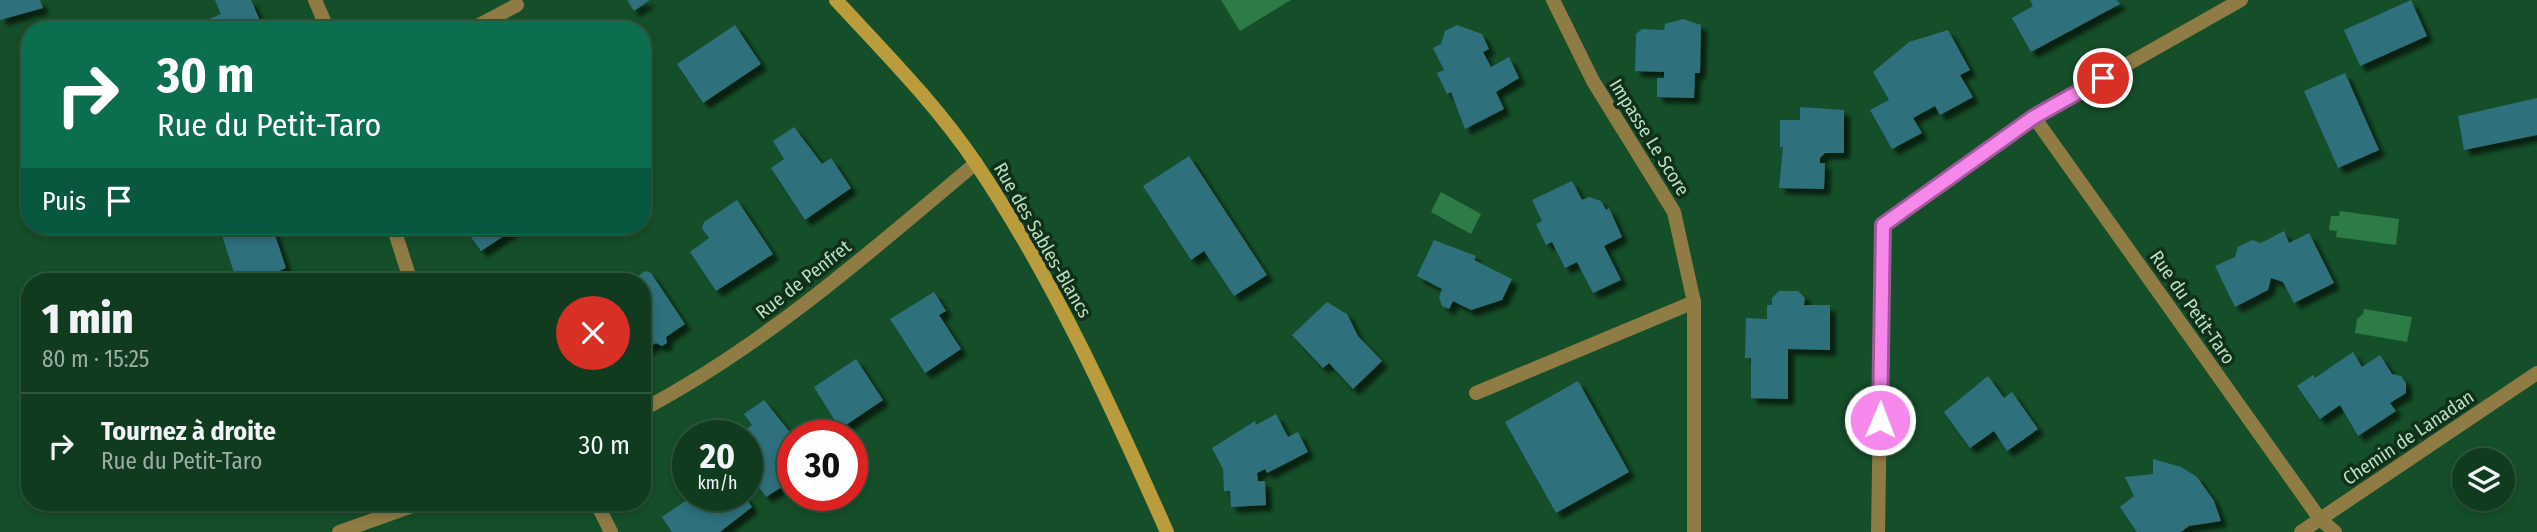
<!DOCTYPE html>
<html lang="fr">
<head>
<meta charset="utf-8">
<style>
	body { margin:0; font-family:"Fira Sans Condensed",sans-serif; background:#1e462c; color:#f1f3f6; height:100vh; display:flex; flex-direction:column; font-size:26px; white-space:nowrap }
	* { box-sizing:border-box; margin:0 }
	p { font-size:23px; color:#9cada4 }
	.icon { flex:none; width:38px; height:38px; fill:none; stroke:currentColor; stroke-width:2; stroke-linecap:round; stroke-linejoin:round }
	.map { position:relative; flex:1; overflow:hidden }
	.drawer { position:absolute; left:21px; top:273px; width:630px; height:238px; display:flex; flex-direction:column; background:#103b1f; border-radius:28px; box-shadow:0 4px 10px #0003,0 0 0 2px #30553d }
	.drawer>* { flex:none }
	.hud { position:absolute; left:21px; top:21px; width:630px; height:214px; border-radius:28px; box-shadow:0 4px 10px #0003,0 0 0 2px #30553d; background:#0b6e4f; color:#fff; overflow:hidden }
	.fabs { position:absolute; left:2452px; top:448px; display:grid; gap:14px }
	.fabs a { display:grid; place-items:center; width:63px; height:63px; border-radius:50%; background:#103b1f; box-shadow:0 4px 10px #0003,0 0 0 2px #30553d; font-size:35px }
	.speed { position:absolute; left:672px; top:420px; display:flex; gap:14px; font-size:35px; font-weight:700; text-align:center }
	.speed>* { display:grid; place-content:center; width:91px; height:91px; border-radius:50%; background:#103b1f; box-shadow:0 4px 10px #0003,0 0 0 2px #30553d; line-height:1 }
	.speed small { font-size:18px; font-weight:400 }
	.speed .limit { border:10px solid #d22; background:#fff; color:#111 }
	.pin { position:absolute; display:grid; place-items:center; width:60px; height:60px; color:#fff; margin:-30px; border:4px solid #fff; border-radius:50%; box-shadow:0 2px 7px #0007 }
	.me { position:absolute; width:77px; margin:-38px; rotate:1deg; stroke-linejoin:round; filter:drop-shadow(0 0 5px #0008) }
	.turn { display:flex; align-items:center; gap:24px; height:147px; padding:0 21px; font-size:32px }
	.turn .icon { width:91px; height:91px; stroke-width:2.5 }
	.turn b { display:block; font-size:49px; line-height:60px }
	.then { display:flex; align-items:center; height:66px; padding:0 21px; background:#0003; gap:14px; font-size:26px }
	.round { display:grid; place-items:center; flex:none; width:74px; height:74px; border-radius:37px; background:#1e462c }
	.overview { display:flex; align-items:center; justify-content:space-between; height:119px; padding:0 21px }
	h1 { font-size:42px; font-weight:800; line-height:52px }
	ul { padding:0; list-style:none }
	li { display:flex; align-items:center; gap:21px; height:105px; padding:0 21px; border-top:2px solid #30553d }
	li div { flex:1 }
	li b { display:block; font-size:26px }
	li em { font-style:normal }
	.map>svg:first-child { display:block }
	.water { fill:#2d7b46 }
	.building { fill:#2f707c; filter:url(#shadow) }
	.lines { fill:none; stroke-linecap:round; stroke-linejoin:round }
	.street { stroke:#8f7c45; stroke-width:14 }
	.secondary { stroke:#ba9c3d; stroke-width:14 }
	.route-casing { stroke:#a15899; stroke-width:18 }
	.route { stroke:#f788eb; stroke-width:12 }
	.labels { text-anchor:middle; stroke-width:7; stroke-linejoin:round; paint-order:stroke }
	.street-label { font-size:19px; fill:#bbdfc2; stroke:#11301a }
</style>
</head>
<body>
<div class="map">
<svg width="2537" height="532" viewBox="0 0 2537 532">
	<defs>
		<filter id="shadow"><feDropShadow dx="6" dy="6" stdDeviation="2" flood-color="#0009"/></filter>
	</defs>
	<rect width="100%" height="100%" fill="#154f29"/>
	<g class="water">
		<path d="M1221,0h70l-51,31z"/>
		<path d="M1441,192l40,22 -10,20 -40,-22z"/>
		<path d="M2340,211l59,8 -3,26 -60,-8 1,-6 -8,-1 2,-14h8z"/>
		<path d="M2364,309l48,8 -5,25 -52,-9 2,-14 6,-5z"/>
	</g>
	<g class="building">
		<path d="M0,0h40l3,8 -43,12z"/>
		<path d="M215,0h36l13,30h-80l37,-16z"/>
		<path d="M627,0h23l-16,11z"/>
		<path d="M2030,0h87l3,4 -89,48 -19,-34 21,-12z"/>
		<path d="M2411,0l16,36 -67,30 -16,-36z"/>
		<path d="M1683,19l18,6 -1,48h-5l-1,25 -37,-1v-19h7v-6l-29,-1 1,-37 6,-5 22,1 1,-6z"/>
		<path d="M735,25l26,39 -58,39 -26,-39z"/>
		<path d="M1457,25l25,9 7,15 -6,3 8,15 18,-10 10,21 -23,14 8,17 -39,20 -14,-37 -4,2 -10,-21 7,-3 -11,-22 8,-4 4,-13z"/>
		<path d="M1948,30l22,40 -10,5 13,22 -33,18 -5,-9 -22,12 9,15 -30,16 -22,-39 19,-10 -16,-28 36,-30z"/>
		<path d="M2345,73l34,77 -41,18 -34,-77z"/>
		<path d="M2537,98v37l-73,15 -6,-34z"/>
		<path d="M1800,107l44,3v43h-19l-5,5v5h5l-1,26 -45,-1 4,-41h-3v-27h20z"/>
		<path d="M794,127l28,37 9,-6 20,30 -46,32 -34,-52 13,-9 -11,-18z"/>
		<path d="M1189,156l78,119 -33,21 -30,-45 -13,9 -48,-74z"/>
		<path d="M1572,181l10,19 7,-3 12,4 5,9 3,-2 13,29 -18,9 17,34 -28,13 -16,-31 -12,6 -13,-26 -6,3 -10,-21 6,-3 -10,-21z"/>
		<path d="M737,200l36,54 -57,37 -26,-39 19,-14 -7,-10 2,-6z"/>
		<path d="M219,226h53l14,42 -7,3 3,11h-45z"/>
		<path d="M463,226h56l-38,25z"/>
		<path d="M2284,231l5,12 20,-10 25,50 -40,20 -11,-21 -12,-4 -3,12 -33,17 -20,-41 20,-9 3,-10 14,-7 9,3z"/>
		<path d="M1434,240l42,16 -2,4 38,19 -10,21 -31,10 -18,-9 -4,8 -7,-3 -3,-9 3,-8 -25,-13z"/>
		<path d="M645,271l6,2 34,51 -19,13 1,6 -5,3 -6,-3 -14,9v-70h-12z"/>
		<path d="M1779,291h19l7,7 -1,7h26v45l-42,-1v50l-37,-1v-40h-6l1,-40 21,1v-14h5v-7z"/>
		<path d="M934,292l12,19 -7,4 22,34 -36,24 -35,-54z"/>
		<path d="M1327,302l20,12 11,22 24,25 -29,28 -24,-26 -6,5 -31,-33z"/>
		<path d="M2353,352l9,15 18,-12 12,19 9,2 5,7v10l-16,10 6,8 -38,25 -18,-31 -20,14 -23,-33 16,-11 2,3z"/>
		<path d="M856,359l27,41 -43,29 -26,-42z"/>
		<path d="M1988,376l16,22 8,-6 26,37 -31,22 -13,-20 -24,17 -26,-36z"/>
		<path d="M1578,381l51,91 -73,41 -51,-91z"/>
		<path d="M764,400l29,36v17l-6,4 6,9v14l-27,17 -13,-18 6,-4 -12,-17v-22h-10l15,-11 -8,-11z"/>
		<path d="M1276,414l12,23 10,-5 10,20 -41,21 -2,-4 -8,4 1,8h7l1,24 -35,2 -1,-16h-6l-1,-22 -11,-21 43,-27 1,4z"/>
		<path d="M2153,459l28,8 16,10 17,24 7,20 -32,5 -8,6h-44l-17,-25 14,-11 -9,-19 28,-3z"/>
		<path d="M694,495h50l8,12 -32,25h-48l-10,-15z"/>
	</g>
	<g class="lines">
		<g class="street">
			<path d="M315,0l13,30"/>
			<path d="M1553,0l40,81 81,131 20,90v230"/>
			<path d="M470,30l47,-25"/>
			<path d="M2034,117l286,402 15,13"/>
			<path d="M393,226l18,56"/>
			<path d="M1476,393l218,-91"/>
			<path d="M642,410c123,-65 228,-158 334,-247"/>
			<path d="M596,502l15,30"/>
			<path d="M339,532l85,-30"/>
			<path d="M1878,532l5,-307 151,-108 207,-117"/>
			<path d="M2301,532l236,-159"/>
		</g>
		<path class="secondary" d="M836,0c49,53 101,105 141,165 77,115 134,241 190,367"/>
	</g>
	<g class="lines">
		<defs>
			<path id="route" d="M1880,420l3,-195 151,-108 69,-39"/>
		</defs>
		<use href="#route" class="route-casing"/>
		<use href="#route" class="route"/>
	</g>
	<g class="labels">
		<g class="street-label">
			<text transform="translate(1650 137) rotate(58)" y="7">Impasse Le Score</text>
			<text transform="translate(1043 240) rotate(60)" y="7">Rue des Sables-Blancs</text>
			<text transform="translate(803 279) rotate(-38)" y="7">Rue de Penfret</text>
			<text transform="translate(2193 307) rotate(55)" y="7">Rue du Petit-Taro</text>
			<text transform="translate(2408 437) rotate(-34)" y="7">Chemin de Lanadan</text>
		</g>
	</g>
</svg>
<div class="fabs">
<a><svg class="icon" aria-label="layers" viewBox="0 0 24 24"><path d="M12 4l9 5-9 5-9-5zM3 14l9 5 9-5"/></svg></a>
</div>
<div class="speed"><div>20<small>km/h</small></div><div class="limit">30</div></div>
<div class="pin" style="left:2103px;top:78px;background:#d93025"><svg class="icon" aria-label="arrive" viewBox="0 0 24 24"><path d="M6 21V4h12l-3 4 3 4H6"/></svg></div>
<svg class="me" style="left:1880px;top:420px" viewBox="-20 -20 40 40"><circle r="17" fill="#f788eb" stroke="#fff" stroke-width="3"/><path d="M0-11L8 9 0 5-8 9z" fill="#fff"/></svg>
<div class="hud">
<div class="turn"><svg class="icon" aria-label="right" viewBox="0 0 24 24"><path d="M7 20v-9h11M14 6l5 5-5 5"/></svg><div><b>30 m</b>Rue du Petit-Taro</div></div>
<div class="then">Puis<svg class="icon" aria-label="arrive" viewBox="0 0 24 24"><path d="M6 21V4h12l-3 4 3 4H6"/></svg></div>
</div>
<section class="drawer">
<div class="overview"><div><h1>1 min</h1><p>80 m · 15:25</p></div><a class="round" style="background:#d93025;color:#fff"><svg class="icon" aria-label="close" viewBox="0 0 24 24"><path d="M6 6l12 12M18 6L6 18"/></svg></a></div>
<ul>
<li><svg class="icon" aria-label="right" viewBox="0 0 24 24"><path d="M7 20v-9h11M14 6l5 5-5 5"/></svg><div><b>Tournez à droite</b><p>Rue du Petit-Taro</p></div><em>30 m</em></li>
</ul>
</section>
</div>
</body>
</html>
